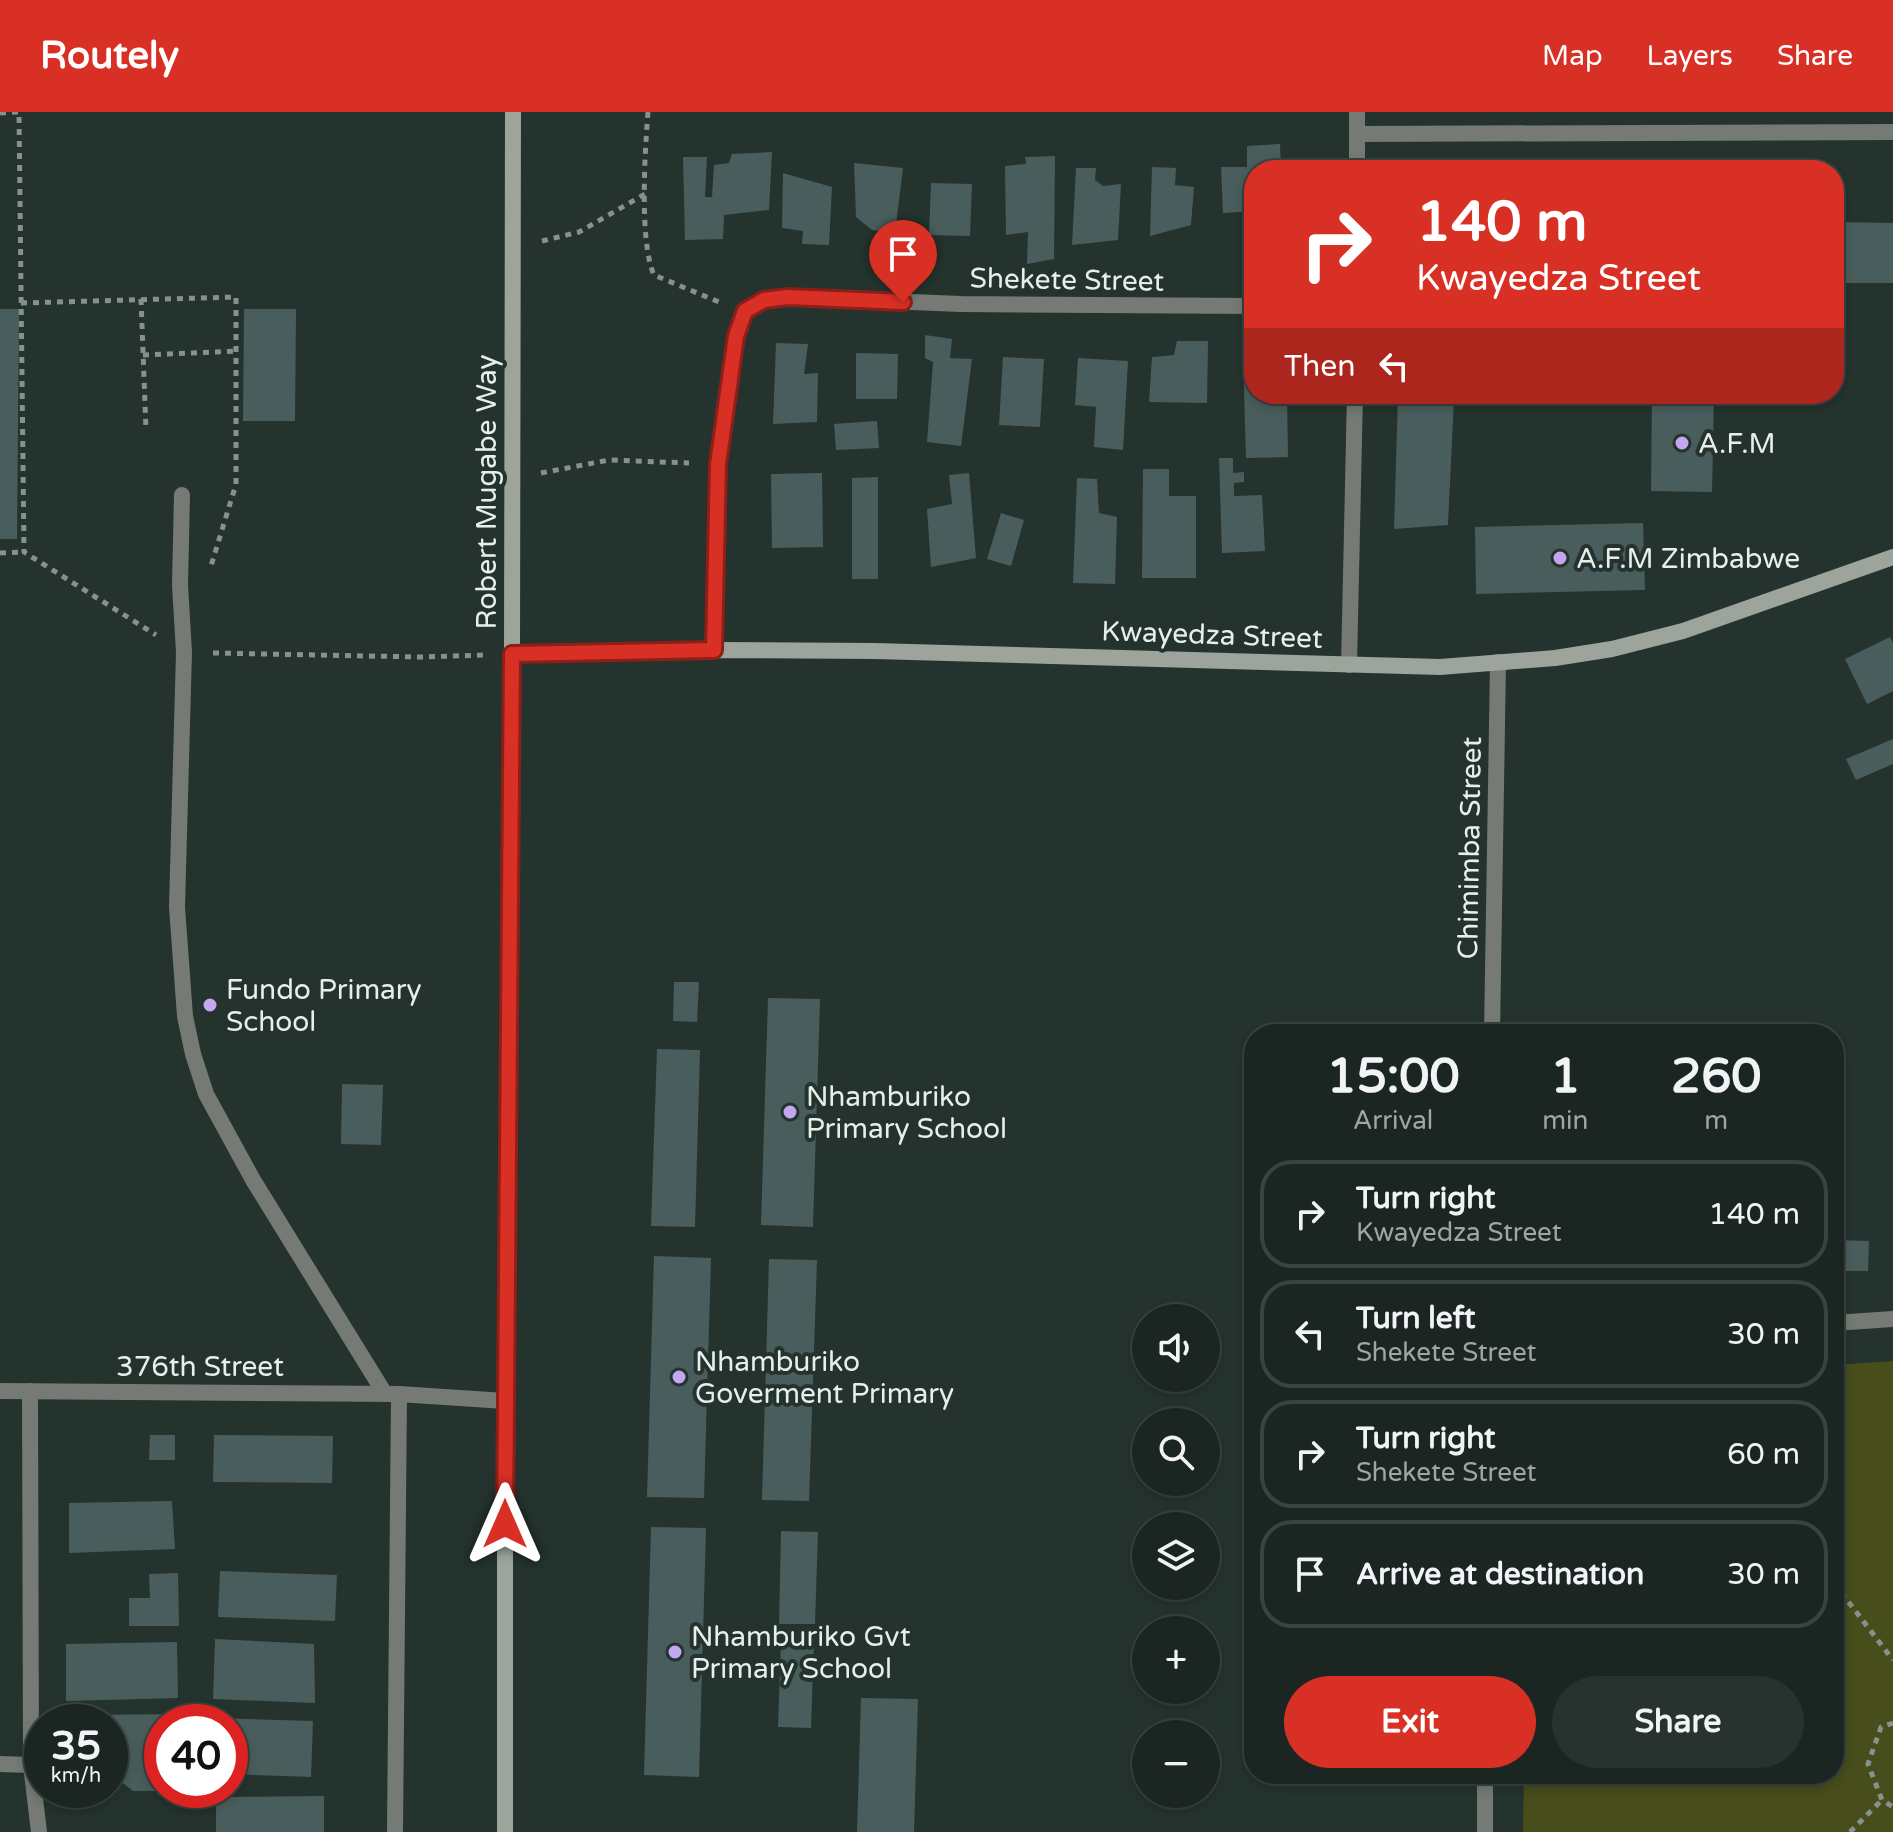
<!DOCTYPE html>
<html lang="en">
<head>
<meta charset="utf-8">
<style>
	body { margin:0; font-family:"Varela Round",sans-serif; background:#28322f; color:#f1f3f6; height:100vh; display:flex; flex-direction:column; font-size:30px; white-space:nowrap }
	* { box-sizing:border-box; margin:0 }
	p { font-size:26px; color:#a0a5a5 }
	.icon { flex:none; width:44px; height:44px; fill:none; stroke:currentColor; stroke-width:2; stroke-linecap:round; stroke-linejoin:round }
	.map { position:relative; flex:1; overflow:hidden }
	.panel { position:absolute; left:1244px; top:912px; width:600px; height:760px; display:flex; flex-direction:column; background:#1b2622; border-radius:32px; box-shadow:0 4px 12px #0003,0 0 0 2px #394340 }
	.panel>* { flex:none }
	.banner { position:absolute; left:1244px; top:48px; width:600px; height:244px; border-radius:32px; box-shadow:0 4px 12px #0003,0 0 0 2px #394340; background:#d93025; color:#fff; overflow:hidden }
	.controls { position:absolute; left:1132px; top:1192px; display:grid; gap:16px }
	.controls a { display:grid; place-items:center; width:88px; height:88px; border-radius:50%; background:#1b2622; box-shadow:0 4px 12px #0003,0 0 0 2px #394340; font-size:40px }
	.speed { position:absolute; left:24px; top:1592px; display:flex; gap:16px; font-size:40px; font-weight:700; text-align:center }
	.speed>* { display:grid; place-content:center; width:104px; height:104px; border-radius:50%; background:#1b2622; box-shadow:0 4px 12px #0003,0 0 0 2px #394340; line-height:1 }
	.speed small { font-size:20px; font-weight:400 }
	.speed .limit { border:12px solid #d22; background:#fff; color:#111 }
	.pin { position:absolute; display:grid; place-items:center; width:68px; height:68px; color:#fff; margin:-82px -34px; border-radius:50% 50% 50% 0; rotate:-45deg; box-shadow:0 0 8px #0007 }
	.pin .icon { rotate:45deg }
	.me { position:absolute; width:88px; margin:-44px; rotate:0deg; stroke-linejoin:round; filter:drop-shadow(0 0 6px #0008) }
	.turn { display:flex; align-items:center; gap:28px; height:168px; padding:0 40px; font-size:36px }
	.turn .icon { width:104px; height:104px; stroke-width:2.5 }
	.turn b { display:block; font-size:56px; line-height:68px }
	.then { display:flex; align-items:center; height:76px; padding:0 40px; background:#0003; gap:16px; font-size:30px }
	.eta { display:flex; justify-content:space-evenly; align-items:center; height:136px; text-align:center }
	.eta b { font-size:48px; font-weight:700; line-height:56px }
	.action { display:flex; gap:16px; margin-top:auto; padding:16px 40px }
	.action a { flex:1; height:92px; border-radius:48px; background:#d93025; color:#fff; font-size:32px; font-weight:700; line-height:92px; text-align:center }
	.action a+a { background:#28322f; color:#f1f3f6 }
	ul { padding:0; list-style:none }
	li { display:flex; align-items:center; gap:24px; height:108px; margin:0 16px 12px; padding:0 24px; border:4px solid #394340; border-radius:32px }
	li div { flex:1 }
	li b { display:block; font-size:30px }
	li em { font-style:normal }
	header { display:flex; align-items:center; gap:48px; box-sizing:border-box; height:112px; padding:0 40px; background:#d93025; color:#fff }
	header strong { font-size:38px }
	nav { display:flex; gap:44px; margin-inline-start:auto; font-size:28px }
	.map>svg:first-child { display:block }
	.green { fill:#474d1b }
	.building { fill:#4a5d5d }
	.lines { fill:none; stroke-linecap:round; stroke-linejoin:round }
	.path { stroke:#86928d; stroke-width:5; stroke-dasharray:6 6; stroke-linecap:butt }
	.lane { stroke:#757a74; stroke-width:16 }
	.street { stroke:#757a74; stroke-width:16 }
	.secondary { stroke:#9ca49b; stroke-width:16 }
	.route-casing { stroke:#8d1f18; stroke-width:20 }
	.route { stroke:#d93025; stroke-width:14 }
	.poi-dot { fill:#c3a7f2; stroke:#24332d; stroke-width:3 }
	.labels { text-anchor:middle; stroke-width:8; stroke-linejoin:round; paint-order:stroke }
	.street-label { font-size:28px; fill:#e6efeb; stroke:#24332d }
	.poi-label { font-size:28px; fill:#e6efeb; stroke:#24332d; text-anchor:start }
</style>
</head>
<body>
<header>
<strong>Routely</strong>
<nav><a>Map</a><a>Layers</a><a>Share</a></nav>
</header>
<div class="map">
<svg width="1893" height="1720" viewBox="0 0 1893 1720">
	<rect width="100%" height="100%" fill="#24332d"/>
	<path class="green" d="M1893,1249v471h-370l1,-58h310v-409z"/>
	<g class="building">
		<path d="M1280,32l1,26h-27v41l-31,2 -2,-46h26v-21z"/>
		<path d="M772,40l-3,58 -45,5 -1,24 -38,1 -2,-83h24l-2,40h7l2,-32 15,-2 3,-9z"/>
		<path d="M1055,44l-1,103 -27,5 1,-32 -22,3 -1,-69 21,-2 -1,-7z"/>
		<path d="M854,51l49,5 -8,65 -23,-3 -16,-13z"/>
		<path d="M1152,55l24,1 -1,17 19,2 -3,38 -41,11z"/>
		<path d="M1076,56h20l-1,12 8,6 18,-2 -3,56 -46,5z"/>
		<path d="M783,61l49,14 -3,58 -27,-1 1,-13 -21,-3z"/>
		<path d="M931,71l41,1 -2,52 -41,-1z"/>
		<path d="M1834,110l59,1v60h-59z"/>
		<path d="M0,197h19l-2,230h-17z"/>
		<path d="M244,197h52l-1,112h-52z"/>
		<path d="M925,223l27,4 -2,19 22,1 -11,87 -34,-4 6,-80 -8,-4z"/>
		<path d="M1177,229h31l-1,62 -58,-1 3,-45 22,-2z"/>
		<path d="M776,231l32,1 -4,30 14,-1 -1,49 -44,2z"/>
		<path d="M856,241l42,1 -1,45h-41z"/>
		<path d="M1243,243h11v39h33l1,63 -42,1z"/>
		<path d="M1003,245l41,2 -4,68 -41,-2z"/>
		<path d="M1078,246l50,3 -5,89 -29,-3 2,-40 -21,-2z"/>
		<path d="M1398,282h78v2l-22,2 -6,127 -54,4z"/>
		<path d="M1652,282h62l-2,98 -61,-1z"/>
		<path d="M877,309l2,27 -43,2 -2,-26z"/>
		<path d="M1219,346h14v15l11,-1v10l-10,1v13l28,-1 3,56 -43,2z"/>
		<path d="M1143,357h26v27h27v82h-54z"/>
		<path d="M822,361l1,74 -51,1 -1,-74z"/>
		<path d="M969,361l7,85 -45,9 -4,-58 25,-5 -3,-29z"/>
		<path d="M878,365v102h-26v-101z"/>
		<path d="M1077,366l20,1 2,34 18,4 -2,67 -42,-1z"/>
		<path d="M1001,401l23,7 -13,46 -24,-7z"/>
		<path d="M1643,411l2,67 -169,4 -1,-67z"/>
		<path d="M1890,525l3,6v48l-26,13 -22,-45z"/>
		<path d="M1893,627v25l-37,16 -10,-21z"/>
		<path d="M674,870h25l-2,40 -24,-1z"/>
		<path d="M768,886l52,1 -7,228 -52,-2z"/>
		<path d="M657,937l43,1 -5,177 -44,-1z"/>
		<path d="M342,972l41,1 -2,60 -40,-1z"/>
		<path d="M1834,1128l35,1 -1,30h-34z"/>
		<path d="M654,1144l57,2 -7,240 -57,-1z"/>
		<path d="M769,1147l48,1 -8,241 -47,-1z"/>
		<path d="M150,1323h25v25h-26z"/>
		<path d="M214,1323l119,1 -1,47 -119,-1z"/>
		<path d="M172,1389l3,48 -106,4v-50z"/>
		<path d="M651,1415l55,1 -7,249 -55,-2z"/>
		<path d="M781,1419l37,1 -3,92h-36z"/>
		<path d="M220,1459l117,4 -2,46 -117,-4z"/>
		<path d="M178,1461l1,53h-50v-28h21l-1,-24z"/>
		<path d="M215,1527l99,5 1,59 -102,-4z"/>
		<path d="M781,1529l33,1 -3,86 -33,-1z"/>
		<path d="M177,1530l1,56 -112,3v-57z"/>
		<path d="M861,1586l57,1 -4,133h-57z"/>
		<path d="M179,1602v8h-17v69h-29l-23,-18v-51h-24l-1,-7z"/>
		<path d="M216,1606l97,3 -2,56 -81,-3v-52h-14z"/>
		<path d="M324,1684v36h-108v-35z"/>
	</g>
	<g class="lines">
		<g class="path">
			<path d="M648,0c-3,38 -9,130 6,163l65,27"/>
			<path d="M0,1l19,-1 5,440 132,83"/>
			<path d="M542,129l37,-9 66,-38"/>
			<path d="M141,187l5,131"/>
			<path d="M21,191l215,-6v187l-25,82"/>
			<path d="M143,243l93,-4"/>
			<path d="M541,361l68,-13 80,3"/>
			<path d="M0,441l24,-1"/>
			<path d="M213,541l207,4 67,-2"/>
			<path d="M1834,1471l59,77"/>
			<path d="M1893,1611l-12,4 -13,37 14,36 11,7"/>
			<path d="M1850,1720l32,-32"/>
		</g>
		<path class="lane" d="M182,383l-2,90 4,67 -7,255 8,109 8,38 13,40 47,86 132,214"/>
		<g class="street">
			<path d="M1357,22l536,-2"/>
			<path d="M1357,58v-58"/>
			<path d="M714,538l4,-186 18,-128 9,-25 19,-11 24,-3 173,7 293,2"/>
			<path d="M1349,553l6,-271"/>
			<path d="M1492,922l6,-372"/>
			<path d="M1834,1211l59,-4"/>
			<path d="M0,1279l399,3"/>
			<path d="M30,1279l1,374 8,67"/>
			<path d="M0,1652l31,1"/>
			<path d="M395,1720l4,-438 106,7"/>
			<path d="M1485,1720v-58"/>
		</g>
		<g class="secondary">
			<path d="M512,542l202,-4 161,1 565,16 115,-9 57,-9 71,-18 210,-74"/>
			<path d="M505,1720v-431l7,-747 1,-542"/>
		</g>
	</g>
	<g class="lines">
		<defs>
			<path id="route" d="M505,1412l7,-870 202,-4 4,-186 18,-128 9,-25 19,-11 24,-3 115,5"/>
		</defs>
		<use href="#route" class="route-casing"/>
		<use href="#route" class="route"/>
	</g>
	<g class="poi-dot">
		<circle cx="1682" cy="331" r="8"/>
		<circle cx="1560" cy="446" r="8"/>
		<circle cx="210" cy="893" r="8"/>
		<circle cx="790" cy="1000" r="8"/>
		<circle cx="679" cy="1265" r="8"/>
		<circle cx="675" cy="1540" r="8"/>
	</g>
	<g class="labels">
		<g class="street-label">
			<text transform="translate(1067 167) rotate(1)" y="10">Shekete Street</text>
			<text transform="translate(486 380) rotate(-90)" y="10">Robert Mugabe Way</text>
			<text transform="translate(1212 522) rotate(2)" y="10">Kwayedza Street</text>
			<text transform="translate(1469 736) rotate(-89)" y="10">Chimimba Street</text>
			<text x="200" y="1264">376th Street</text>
		</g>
		<g class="poi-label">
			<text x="1698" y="341">A.F.M</text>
			<text x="1576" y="456">A.F.M Zimbabwe</text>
			<text x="226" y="887">Fundo Primary<tspan x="226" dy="32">School</tspan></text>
			<text x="806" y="994">Nhamburiko<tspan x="806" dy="32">Primary School</tspan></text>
			<text x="695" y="1259">Nhamburiko<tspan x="695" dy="32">Goverment Primary</tspan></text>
			<text x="691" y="1534">Nhamburiko Gvt<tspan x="691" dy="32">Primary School</tspan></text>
		</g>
	</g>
</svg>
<div class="controls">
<a><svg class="icon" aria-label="sound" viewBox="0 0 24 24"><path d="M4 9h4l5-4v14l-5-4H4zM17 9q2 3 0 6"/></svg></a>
<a><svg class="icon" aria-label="search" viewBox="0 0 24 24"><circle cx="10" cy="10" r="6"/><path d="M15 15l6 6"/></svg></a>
<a><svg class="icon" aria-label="layers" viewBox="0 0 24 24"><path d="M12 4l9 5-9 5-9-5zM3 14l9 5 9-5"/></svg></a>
<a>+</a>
<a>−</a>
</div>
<div class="speed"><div>35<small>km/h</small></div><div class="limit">40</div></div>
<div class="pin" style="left:903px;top:190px;background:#d93025"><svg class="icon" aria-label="arrive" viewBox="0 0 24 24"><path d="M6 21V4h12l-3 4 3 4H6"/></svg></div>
<svg class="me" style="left:505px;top:1412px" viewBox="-20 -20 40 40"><path d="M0-17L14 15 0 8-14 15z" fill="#d93025" stroke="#fff" stroke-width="4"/></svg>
<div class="banner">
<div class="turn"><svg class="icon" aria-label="right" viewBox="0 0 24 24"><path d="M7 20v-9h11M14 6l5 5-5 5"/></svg><div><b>140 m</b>Kwayedza Street</div></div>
<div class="then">Then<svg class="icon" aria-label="left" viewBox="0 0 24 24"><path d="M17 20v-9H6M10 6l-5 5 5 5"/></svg></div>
</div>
<section class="panel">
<div class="eta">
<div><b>15:00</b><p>Arrival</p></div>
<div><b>1</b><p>min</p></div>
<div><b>260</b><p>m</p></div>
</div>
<ul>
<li><svg class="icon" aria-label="right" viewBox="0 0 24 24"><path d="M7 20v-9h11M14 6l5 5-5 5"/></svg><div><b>Turn right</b><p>Kwayedza Street</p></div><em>140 m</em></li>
<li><svg class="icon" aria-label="left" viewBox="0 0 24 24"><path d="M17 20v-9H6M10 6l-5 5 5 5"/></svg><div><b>Turn left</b><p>Shekete Street</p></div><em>30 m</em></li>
<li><svg class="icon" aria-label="right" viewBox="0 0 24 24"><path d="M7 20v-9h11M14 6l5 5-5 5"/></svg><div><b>Turn right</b><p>Shekete Street</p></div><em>60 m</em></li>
<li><svg class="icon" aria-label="arrive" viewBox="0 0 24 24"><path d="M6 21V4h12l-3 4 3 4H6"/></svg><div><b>Arrive at destination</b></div><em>30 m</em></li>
</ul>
<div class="action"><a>Exit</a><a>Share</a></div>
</section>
</div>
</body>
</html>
